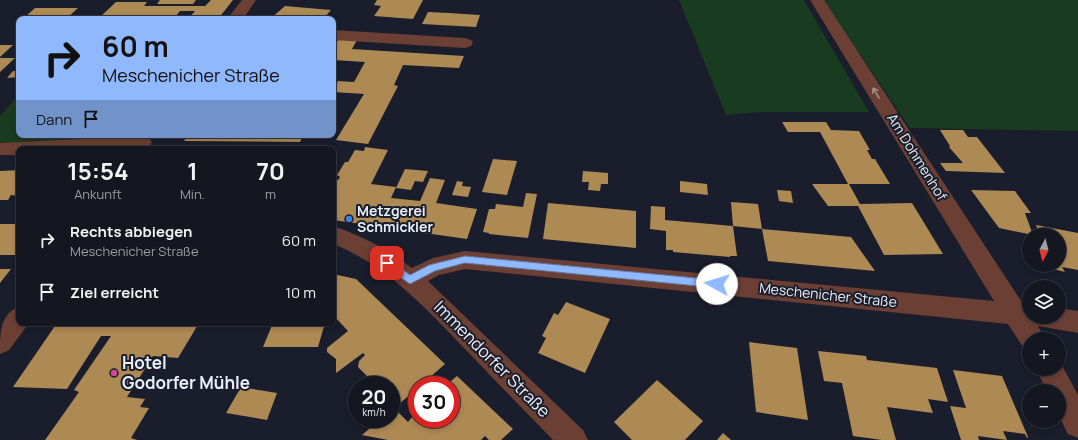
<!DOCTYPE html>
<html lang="de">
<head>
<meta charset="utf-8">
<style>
	body { margin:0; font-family:Manrope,sans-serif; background:#1d1f29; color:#f1f3f6; height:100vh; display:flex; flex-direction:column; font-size:15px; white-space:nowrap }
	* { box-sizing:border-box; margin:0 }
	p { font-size:13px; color:#9d9fa5 }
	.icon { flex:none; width:22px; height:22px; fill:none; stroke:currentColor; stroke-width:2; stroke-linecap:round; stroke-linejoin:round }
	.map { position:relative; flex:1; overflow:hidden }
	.details { position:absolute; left:16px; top:146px; width:320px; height:180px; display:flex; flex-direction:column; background:#141620; border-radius:8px; box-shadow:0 2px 6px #0003,0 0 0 1px #33353e }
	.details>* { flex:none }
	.hud { position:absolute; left:16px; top:16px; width:320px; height:122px; border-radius:8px; box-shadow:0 2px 6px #0003,0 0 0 1px #33353e; background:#8fb8fd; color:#111; overflow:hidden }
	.needle { width:26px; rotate:187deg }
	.fabs { position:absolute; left:1022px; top:228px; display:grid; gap:8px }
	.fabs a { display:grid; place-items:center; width:44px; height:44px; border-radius:50%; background:#141620; box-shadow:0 2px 6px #0003,0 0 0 1px #33353e; font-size:20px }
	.speed { position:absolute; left:348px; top:376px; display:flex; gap:8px; font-size:20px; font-weight:700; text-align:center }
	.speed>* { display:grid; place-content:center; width:52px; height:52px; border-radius:50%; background:#141620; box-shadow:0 2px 6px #0003,0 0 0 1px #33353e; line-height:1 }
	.speed small { font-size:10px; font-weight:400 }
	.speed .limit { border:6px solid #d22; background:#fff; color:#111 }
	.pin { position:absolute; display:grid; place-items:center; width:34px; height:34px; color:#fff; margin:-17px; border-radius:8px; box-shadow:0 2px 6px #0006 }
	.me { position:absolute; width:44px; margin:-22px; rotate:276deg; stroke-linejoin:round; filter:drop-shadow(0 0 3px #0008) }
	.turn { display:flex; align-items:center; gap:14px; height:84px; padding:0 20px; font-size:18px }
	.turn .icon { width:52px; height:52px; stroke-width:2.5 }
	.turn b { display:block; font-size:28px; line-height:34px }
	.then { display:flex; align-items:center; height:38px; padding:0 20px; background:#0003; gap:8px; font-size:15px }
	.eta { display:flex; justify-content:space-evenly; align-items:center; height:68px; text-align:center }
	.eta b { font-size:24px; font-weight:700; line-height:28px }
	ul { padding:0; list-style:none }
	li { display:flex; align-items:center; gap:12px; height:52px; padding:0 20px }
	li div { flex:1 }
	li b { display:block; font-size:15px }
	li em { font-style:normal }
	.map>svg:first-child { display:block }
	.green { fill:#193b1f }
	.building { fill:#ad8954 }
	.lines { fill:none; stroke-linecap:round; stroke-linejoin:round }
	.minor { fill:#6b3f34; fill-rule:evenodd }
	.oneway { stroke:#a58d8c }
	.route { fill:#8fb8fd; stroke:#5d78a4 }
	.shop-dot { fill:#3f7fe0; stroke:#1a1d2b; stroke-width:1.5 }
	.hotel-dot { fill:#d1479c; stroke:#1a1d2b; stroke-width:1.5 }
	.labels { text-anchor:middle; stroke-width:4; stroke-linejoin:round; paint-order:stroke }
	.street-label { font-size:14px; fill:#ebedf7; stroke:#1a1d2b }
	.poi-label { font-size:14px; font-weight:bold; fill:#ebedf7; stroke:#1a1d2b; text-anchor:start }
	.near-street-label { font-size:17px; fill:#ebedf7; stroke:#1a1d2b }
	.near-poi-label { font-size:17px; font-weight:bold; fill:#ebedf7; stroke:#1a1d2b; text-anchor:start }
</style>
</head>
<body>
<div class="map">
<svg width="1078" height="440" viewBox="0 0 1078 440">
	<rect width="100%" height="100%" fill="#1a1d2b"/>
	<g class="green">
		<path d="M679,0h125l65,112h-111l-32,3z"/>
		<path d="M823,0h255v131l-168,-3z"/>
		<path d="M18,96l1,39h106l-1,2 -124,6v-27z"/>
	</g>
	<g class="building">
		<path d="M160,0h36l-3,4h-36z"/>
		<path d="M211,0h22l-15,19h-30l7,-8h-15l-4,5 -77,2 17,-16h31l-3,4h61z"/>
		<path d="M377,0h46l-10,19 -39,-3 7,-10 -7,-1z"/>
		<path d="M285,6l46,4 -8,9h-53z"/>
		<path d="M35,8h43l-11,10h-43z"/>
		<path d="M428,12l21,1 31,2 -4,12 -54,-3z"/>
		<path d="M339,39l18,1 -5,9 112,7 -5,12 -56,-3 -9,20 4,1 -30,58 -32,-4 28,-46 -31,-2 5,-11 16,1 11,-20 -32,-2v-13z"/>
		<path d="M0,45h13l-13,12z"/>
		<path d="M0,58h15l-15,14z"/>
		<path d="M13,71h6v6l-12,1z"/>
		<path d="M782,122h44l5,8 28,1 11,19h-3l5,9h3l15,25h-41l11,20 52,-1 31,51 -59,1 -26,-49h-30l-16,-22h36l-28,-52h-32z"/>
		<path d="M940,130h23l5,7h9l28,36 -59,-2 -6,-8h23l-14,-16 1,-1z"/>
		<path d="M188,135h115l-3,7 -116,-1z"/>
		<path d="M365,147l23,3 -17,34 25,3 -5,11 29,3 10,-23 15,2 -9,23 41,6 -10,30 -134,-19v-40h5l2,-3 -3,-2 8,-13h3l7,-12 9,1z"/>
		<path d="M493,159l24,2 -10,34 -25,-3z"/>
		<path d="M405,169l23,2 -5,11 -8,-1 -4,9 -15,-2z"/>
		<path d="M19,170v26l-8,-1 -3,5h-8v-29z"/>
		<path d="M583,171l25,2v11h-7l-1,7 -12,-1 1,-8h-7z"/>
		<path d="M457,181l6,1 -1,4 9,1 -3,10 -16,-2z"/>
		<path d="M680,181l27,3 1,11 -28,-3z"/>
		<path d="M777,190l14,1 2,12 -14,-2z"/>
		<path d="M971,190l44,1 16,22h-6l8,22 -34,-7z"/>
		<path d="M526,193l11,1 -9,44 -39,-4v-1l-6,-1 6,-23h6l1,-5 27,3z"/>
		<path d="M731,202l27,2 4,25 89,8 24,34 -107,-10 -6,-32 -29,-3z"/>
		<path d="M548,203l88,8v37l-93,-9z"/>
		<path d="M651,206l14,1v13l68,6 4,30h-7v1l-57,-5v-2h-7v-19l-16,-2z"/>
		<rect x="0" y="224" width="19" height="31"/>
		<path d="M1036,225l42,8v37l-16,-3 3,5 -12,-3 -1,-4h7v-30h-19z"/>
		<path d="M0,269h11l-11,14z"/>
		<path d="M333,274l23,5 89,85 -24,21h-4v4l-23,19 14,14 9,-11v8h34v-34h-5l11,-9 56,53 -12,11h-12l-4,-4 -4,4h-93l-26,-5 19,-16h10v-34h-26l6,-5 -13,-13 1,-6 6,-6 -2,-2 -27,20v-14l-9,-7v-4l21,-17 -15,-16z"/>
		<path d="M566,302l44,17 -25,54 -47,-20 8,-15 -4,-2 12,-23 4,2z"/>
		<path d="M57,323h142l-21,35 -25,-2 -26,41 18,2 -5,8 9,1 -18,30 6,2h-92l34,-48 -5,-2 37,-54h-10l-34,53 -54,-2z"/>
		<path d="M273,323h52l-7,24h-55z"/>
		<path d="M749,342l48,6 11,72 -52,-8z"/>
		<path d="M818,351l48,5 1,4 70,8 11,34 -20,-3 5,14 -46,-6 9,33h-14l-29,-4 -11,-53 -18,-2z"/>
		<path d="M953,370l49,6 26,61 -1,1 -2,-4 -22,-3 4,9 -29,-4 1,4h-18l-11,-34 16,2z"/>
		<path d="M657,380l46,41 -18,19h-53l-18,-18z"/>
		<path d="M241,387l36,6 -10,27 -41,-7z"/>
		<path d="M723,433l8,7h-14z"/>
	</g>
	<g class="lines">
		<g class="minor">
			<path d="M242,0h14l-13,19h-16z"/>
			<path d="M810,0h14l199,304h6v13h30v-9l19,3v22l-40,-7 7,13h-16v10l-6,-2 -15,-23 -543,-55 -26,6 -11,6 155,149 5,10h-35c-28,-29 -56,-57 -83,-86 -41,-42 -81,-88 -137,-110v-18c29,10 55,23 79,42l21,-10 32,-7 529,50z"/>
			<path d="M333,30l132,8 6,2 2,3 -2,3 -6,2 -132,-8z"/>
			<path d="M142,136l7,2 3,4 -3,4 -20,3h-110v6h-19v-12z"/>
			<path d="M19,306v17h10l-20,27 -9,4c0,-22 0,-39 19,-48z"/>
			<path d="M1059,360l19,35v43l-10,-4 -9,-18v-25h-12l-11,-22h23z"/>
		</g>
	</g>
	<defs><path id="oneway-shaft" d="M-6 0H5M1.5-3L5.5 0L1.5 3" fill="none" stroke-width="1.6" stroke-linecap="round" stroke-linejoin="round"/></defs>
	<use class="oneway" href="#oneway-shaft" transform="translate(876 93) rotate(-122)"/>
	<path class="route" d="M465,256l252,24 3,1 2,3 -2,3 -3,1 -252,-25 -30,8 -25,13 -26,-18 -2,-3 2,-3h7l19,15 19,-10z"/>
	<circle class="shop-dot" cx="349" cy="219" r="4"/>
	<circle class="hotel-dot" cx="114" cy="373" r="4"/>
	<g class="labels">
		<g class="street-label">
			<text transform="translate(917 157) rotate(58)" y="5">Am Dohmenhof</text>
			<text transform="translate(828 295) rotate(6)" y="5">Meschenicher Straße</text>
		</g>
		<g class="poi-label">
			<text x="357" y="216">Metzgerei<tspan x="357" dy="16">Schmickler</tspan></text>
		</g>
		<g class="near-street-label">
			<text transform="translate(492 359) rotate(45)" y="6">Immendorfer Straße</text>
		</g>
		<g class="near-poi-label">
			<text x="122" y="369">Hotel<tspan x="122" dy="20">Godorfer Mühle</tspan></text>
		</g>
	</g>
</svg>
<div class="fabs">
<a><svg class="needle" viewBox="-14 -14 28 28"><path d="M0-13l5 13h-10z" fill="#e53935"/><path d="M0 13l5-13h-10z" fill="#9d9fa5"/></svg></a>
<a><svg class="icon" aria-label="layers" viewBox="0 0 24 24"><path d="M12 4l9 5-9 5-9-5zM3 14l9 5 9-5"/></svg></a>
<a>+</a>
<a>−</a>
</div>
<div class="speed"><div>20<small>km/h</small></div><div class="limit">30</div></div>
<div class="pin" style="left:387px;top:263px;background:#d93025"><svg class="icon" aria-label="arrive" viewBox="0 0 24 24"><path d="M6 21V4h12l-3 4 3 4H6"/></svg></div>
<svg class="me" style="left:717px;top:284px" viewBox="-20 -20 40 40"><circle r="19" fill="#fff"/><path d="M0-13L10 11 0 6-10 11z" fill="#8fb8fd"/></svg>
<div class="hud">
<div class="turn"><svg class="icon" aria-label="right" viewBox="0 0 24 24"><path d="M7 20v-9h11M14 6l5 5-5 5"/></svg><div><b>60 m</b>Meschenicher Straße</div></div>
<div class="then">Dann<svg class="icon" aria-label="arrive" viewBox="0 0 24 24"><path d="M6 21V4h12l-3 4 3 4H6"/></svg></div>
</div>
<section class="details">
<div class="eta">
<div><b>15:54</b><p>Ankunft</p></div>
<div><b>1</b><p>Min.</p></div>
<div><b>70</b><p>m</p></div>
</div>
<ul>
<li><svg class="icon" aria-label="right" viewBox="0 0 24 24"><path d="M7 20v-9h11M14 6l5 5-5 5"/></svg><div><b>Rechts abbiegen</b><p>Meschenicher Straße</p></div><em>60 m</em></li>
<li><svg class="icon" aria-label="arrive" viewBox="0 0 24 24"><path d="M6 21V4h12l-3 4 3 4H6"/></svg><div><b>Ziel erreicht</b></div><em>10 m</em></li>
</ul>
</section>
</div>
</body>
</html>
